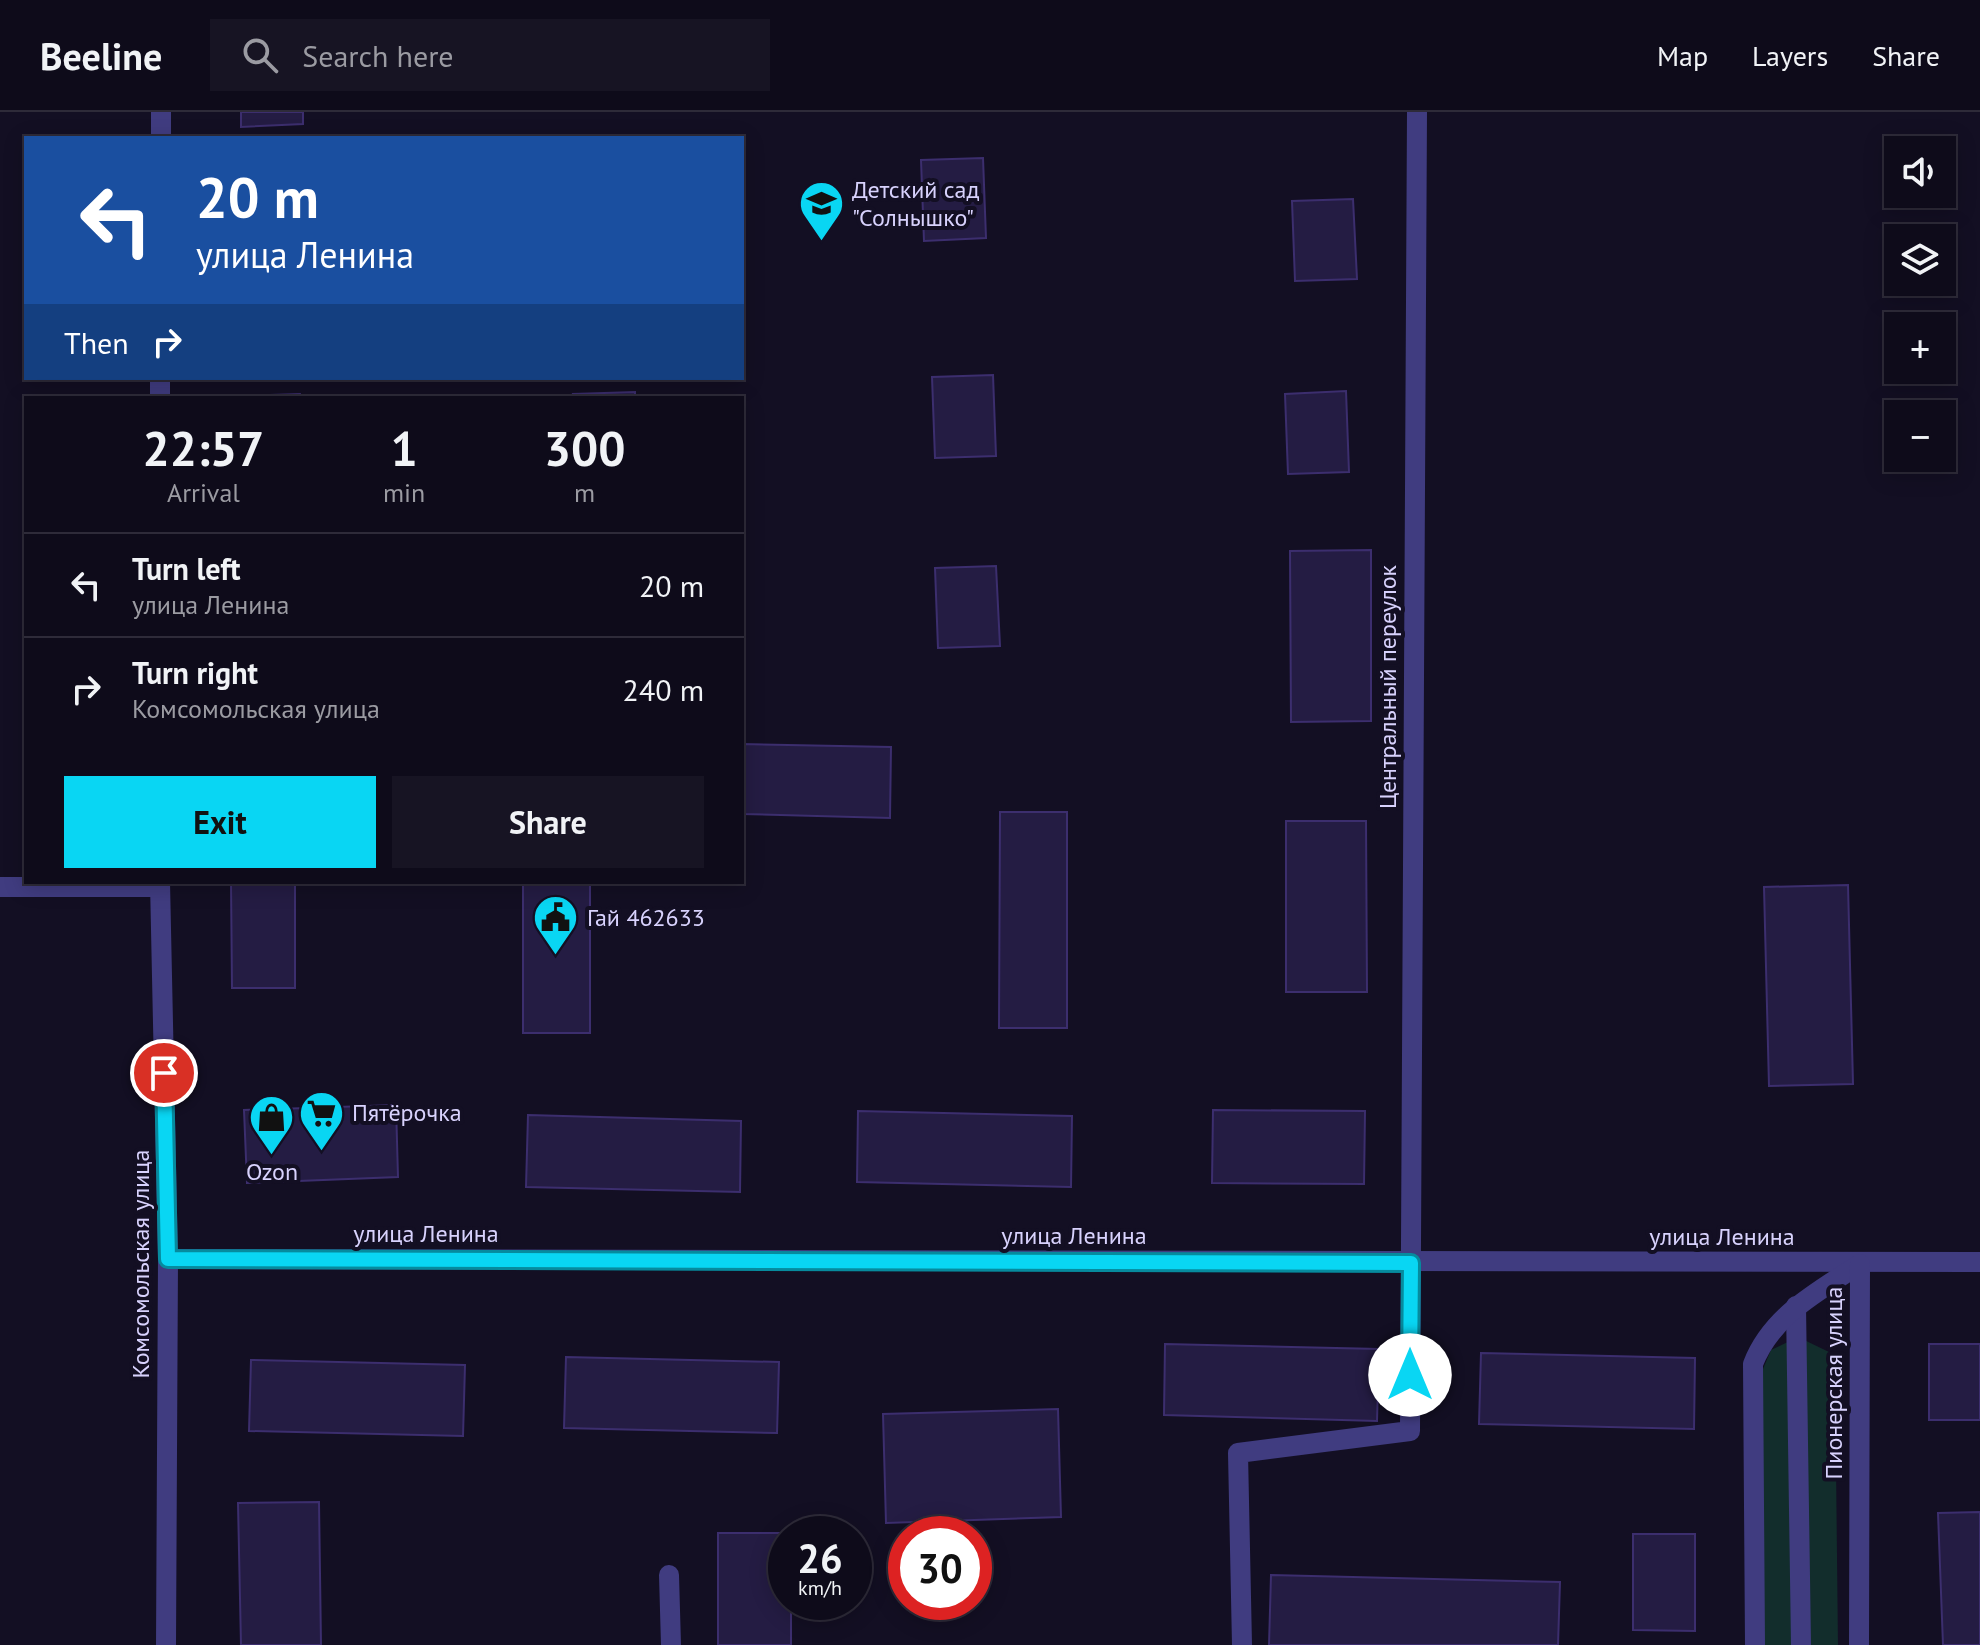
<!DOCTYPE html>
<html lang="en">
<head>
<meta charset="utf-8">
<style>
	body { margin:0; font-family:"PT Sans",sans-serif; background:#171423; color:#f1f3f6; height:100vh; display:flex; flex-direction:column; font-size:30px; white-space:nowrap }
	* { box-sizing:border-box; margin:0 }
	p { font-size:26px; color:#9b9ba2 }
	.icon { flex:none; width:44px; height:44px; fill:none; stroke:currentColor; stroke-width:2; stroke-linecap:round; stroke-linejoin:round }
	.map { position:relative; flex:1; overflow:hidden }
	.sheet { position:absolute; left:24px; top:284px; width:720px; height:488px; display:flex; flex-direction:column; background:#0e0b1a; border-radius:0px; box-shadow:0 4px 20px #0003,0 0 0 2px #2e2b39 }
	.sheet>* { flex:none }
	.guide { position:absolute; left:24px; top:24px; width:720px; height:244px; border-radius:0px; box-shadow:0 4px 20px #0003,0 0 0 2px #2e2b39; background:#1a4fa0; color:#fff; overflow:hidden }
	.tools { position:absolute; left:1884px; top:24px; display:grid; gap:16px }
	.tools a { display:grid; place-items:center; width:72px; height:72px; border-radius:0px; background:#0e0b1a; box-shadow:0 4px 20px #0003,0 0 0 2px #2e2b39; font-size:40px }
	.speed { position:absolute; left:768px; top:1404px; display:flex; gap:16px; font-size:40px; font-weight:700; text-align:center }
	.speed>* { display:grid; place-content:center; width:104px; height:104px; border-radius:50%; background:#0e0b1a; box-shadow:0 4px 20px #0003,0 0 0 2px #2e2b39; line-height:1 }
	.speed small { font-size:20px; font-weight:400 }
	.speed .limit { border:12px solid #d22; background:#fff; color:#111 }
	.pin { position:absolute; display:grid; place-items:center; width:68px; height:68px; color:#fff; margin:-34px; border:4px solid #fff; border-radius:50%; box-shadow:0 2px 8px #0007 }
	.me { position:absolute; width:88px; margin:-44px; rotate:0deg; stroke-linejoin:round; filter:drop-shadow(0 0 6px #0008) }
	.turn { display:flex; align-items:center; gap:28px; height:168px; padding:0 40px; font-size:36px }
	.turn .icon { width:104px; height:104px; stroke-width:2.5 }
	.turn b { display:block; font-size:56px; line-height:68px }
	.then { display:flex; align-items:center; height:76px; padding:0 40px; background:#0003; gap:16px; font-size:30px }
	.eta { display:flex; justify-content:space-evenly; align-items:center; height:136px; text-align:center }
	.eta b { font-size:48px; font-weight:800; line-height:56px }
	.action { display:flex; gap:16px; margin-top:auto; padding:16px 40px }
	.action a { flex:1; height:92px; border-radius:0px; background:#09d6f3; color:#111; font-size:32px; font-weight:800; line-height:92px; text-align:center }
	.action a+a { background:#171423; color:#f1f3f6 }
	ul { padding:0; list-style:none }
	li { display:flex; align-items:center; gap:24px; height:104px; padding:0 40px; border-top:2px solid #2e2b39 }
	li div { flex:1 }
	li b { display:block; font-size:30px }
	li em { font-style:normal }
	header { display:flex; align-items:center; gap:48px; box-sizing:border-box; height:112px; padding:0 40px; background:#0e0b1a; border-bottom:2px solid #2e2b39 }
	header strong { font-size:38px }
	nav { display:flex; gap:44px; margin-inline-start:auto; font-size:28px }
	.search { width:560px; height:72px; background:#171423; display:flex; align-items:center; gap:20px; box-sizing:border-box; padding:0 28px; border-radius:0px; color:#9b9ba2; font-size:30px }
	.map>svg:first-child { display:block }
	.green { fill:#122d2c }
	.building { fill:#241c43; stroke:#3c2e6e; stroke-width:2 }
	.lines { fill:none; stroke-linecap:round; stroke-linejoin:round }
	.pedestrian { stroke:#403c80; stroke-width:20 }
	.minor { stroke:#403c80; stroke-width:20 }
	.route-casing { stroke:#068b9e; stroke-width:20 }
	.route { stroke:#09d6f3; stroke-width:14 }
	.labels { text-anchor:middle; stroke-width:8; stroke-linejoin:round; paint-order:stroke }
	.poi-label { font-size:24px; fill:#d8d2fd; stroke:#130f23; text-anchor:start }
	.street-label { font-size:24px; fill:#d8d2fd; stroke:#130f23 }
</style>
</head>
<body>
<header>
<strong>Beeline</strong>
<div class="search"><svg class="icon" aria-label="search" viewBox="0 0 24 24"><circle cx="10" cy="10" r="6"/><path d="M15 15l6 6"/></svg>Search here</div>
<nav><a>Map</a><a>Layers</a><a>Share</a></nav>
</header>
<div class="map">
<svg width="1980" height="1533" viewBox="0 0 1980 1533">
	<rect width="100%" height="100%" fill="#130f23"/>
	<path class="green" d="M1798,1225l31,15 6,23 3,270h-75l-3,-269 11,-26z"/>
	<g class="building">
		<path d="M241,0h62v12l-62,3z"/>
		<path d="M983,46l3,80 -62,3 -3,-81z"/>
		<path d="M1353,87l4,80 -62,2 -3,-80z"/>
		<path d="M993,263l3,81 -61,2 -3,-81z"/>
		<path d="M1346,279l3,81 -61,2 -3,-80z"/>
		<path d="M635,280v6h-61l-1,-4z"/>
		<path d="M300,282l1,4h-62v-2z"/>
		<path d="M1371,438v171l-80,1 -1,-171z"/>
		<path d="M996,454l4,80 -62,2 -3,-80z"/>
		<path d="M742,632l149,3 -1,71 -148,-4z"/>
		<path d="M1000,700h67v216h-68z"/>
		<path d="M1286,709h80l1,171h-81z"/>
		<path d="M231,770h64v106h-63z"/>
		<rect x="523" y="770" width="67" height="151"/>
		<path d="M1848,773l5,199 -84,2 -5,-199z"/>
		<path d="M396,993l2,72 -151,6 -3,-73z"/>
		<path d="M1213,998l152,1 -1,73 -152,-1z"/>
		<path d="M858,999l214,5 -1,71 -214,-5z"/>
		<path d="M528,1003l213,6 -1,71 -214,-5z"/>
		<path d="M1165,1232l214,5 -2,72 -213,-6z"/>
		<rect x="1929" y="1232" width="51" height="76"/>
		<path d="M1481,1241l214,5 -1,71 -215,-5z"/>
		<path d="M566,1245l213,5 -2,71 -213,-5z"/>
		<path d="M251,1248l214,5 -2,71 -214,-5z"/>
		<path d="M1058,1297l3,108 -175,6 -3,-109z"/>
		<path d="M319,1390l2,143h-80l-3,-142z"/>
		<path d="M1980,1400v133h-37l-5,-132z"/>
		<path d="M718,1421h73l-5,1v68h5v43h-73z"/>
		<path d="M1633,1422h62v97l-62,-1z"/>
		<path d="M1271,1463l289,7 -2,63h-289z"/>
	</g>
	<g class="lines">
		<path class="pedestrian" d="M1796,1194l5,339"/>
		<g class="minor">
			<path d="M161,26v-26"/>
			<path d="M160,286v-20"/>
			<path d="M160,770l8,377 -2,386"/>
			<path d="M0,775h160"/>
			<path d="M168,1147l1812,3"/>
			<path d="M669,1463l2,70"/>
			<path d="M1242,1533l-4,-192 172,-22 7,-1319"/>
			<path d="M1755,1533l-2,-281c19,-49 66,-73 107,-100"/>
			<path d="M1859,1533l1,-381"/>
		</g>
	</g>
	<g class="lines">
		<defs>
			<path id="route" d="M164,961l4,186 1243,4 -1,112"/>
		</defs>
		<use href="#route" class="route-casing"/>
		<use href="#route" class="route"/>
	</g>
	<defs>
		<symbol id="school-pin" viewBox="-11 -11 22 30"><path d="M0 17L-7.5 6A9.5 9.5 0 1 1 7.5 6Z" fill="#09d6f3" stroke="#130f23"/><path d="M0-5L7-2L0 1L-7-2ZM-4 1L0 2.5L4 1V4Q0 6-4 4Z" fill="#111"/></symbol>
		<symbol id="civic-pin" viewBox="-11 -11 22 30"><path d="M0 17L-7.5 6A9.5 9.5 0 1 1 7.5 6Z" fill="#09d6f3" stroke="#130f23"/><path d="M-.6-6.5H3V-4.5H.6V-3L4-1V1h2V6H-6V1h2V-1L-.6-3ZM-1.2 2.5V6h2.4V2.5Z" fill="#111"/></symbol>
		<symbol id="supermarket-pin" viewBox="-11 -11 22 30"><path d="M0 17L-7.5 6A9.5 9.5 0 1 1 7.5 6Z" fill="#09d6f3" stroke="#130f23"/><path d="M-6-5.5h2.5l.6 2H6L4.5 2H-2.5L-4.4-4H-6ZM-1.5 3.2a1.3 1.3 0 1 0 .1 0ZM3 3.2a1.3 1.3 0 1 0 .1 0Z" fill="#111"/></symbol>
		<symbol id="shop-pin" viewBox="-11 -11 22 30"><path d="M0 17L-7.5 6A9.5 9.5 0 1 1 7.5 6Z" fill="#09d6f3" stroke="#130f23"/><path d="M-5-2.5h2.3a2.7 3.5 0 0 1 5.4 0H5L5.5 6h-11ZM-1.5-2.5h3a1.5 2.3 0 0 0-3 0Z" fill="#111"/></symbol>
	</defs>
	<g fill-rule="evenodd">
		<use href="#school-pin" x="796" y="66" width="51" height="69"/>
		<use href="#civic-pin" x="530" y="780" width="51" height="69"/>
		<use href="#supermarket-pin" x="296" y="976" width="51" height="69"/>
		<use href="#shop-pin" x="246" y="980" width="51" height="69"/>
	</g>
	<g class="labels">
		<g class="poi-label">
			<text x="852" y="86">Детский сад<tspan x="852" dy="28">"Солнышко"</tspan></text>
			<text x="587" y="814">Гай 462633</text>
			<text x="352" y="1009">Пятёрочка</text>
			<text x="272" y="1068" text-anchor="middle">Ozon</text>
		</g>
		<g class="street-label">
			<text transform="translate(1388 575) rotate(-90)" y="8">Центральный переулок</text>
			<text x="426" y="1130">улица Ленина</text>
			<text x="1074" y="1132">улица Ленина</text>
			<text x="1722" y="1133">улица Ленина</text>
			<text transform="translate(141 1152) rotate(-90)" y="8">Комсомольская улица</text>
			<text transform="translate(1834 1271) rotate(-90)" y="8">Пионерская улица</text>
		</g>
	</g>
</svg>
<div class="tools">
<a><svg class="icon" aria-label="sound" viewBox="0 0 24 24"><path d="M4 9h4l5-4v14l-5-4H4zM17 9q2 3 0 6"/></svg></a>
<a><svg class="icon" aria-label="layers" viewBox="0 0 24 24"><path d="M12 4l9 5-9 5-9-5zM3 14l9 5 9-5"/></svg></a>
<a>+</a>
<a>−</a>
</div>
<div class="speed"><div>26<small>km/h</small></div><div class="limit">30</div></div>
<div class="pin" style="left:164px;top:961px;background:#d93025"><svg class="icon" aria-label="arrive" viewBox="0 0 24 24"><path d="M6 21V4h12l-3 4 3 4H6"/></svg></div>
<svg class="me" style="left:1410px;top:1263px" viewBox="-20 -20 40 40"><circle r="19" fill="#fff"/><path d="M0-13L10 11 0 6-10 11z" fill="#09d6f3"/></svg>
<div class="guide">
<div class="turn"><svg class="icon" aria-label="left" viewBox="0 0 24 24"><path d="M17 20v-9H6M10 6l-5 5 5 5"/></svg><div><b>20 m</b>улица Ленина</div></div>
<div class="then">Then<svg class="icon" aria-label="right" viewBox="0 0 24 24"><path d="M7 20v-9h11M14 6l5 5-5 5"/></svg></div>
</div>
<section class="sheet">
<div class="eta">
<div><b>22:57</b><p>Arrival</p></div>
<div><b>1</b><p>min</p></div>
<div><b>300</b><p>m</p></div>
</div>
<ul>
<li><svg class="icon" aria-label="left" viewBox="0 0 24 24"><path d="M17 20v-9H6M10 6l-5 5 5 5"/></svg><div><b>Turn left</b><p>улица Ленина</p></div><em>20 m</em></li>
<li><svg class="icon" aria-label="right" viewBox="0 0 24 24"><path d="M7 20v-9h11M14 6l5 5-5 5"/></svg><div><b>Turn right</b><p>Комсомольская улица</p></div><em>240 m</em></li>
</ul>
<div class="action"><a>Exit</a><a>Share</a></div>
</section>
</div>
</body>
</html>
